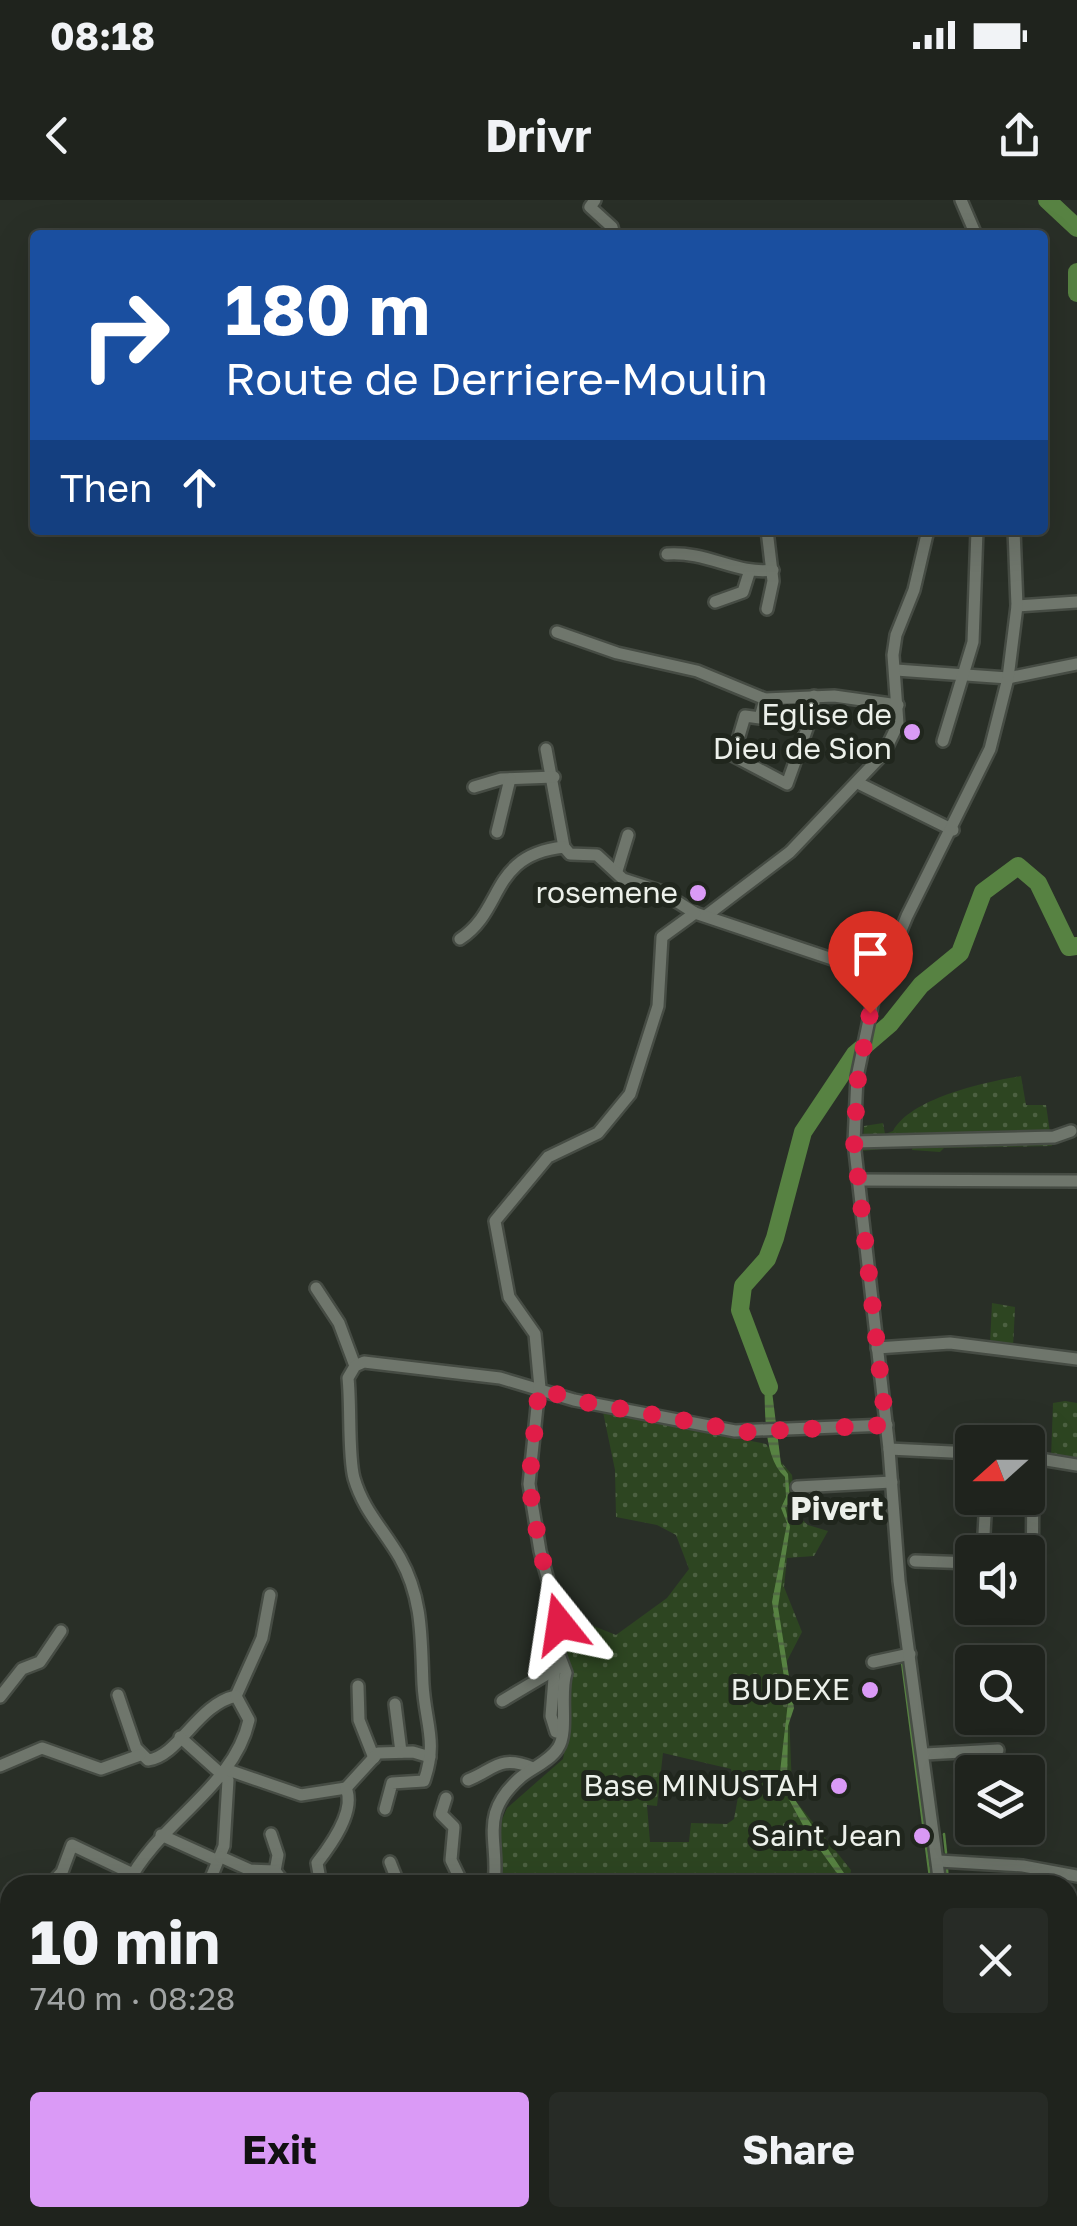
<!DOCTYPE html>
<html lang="en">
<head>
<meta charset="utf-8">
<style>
	body { margin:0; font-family:"Golos Text",sans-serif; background:#272b26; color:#f1f3f6; height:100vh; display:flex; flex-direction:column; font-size:38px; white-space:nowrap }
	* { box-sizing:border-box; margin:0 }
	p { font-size:32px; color:#a1a4a4 }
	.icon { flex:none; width:55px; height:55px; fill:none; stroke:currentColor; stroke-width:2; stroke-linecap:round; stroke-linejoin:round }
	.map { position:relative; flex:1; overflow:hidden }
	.panel { position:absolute; left:0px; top:1675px; width:1078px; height:352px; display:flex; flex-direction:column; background:#1f231d; border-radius:30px 30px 0 0; box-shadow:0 10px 40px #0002,0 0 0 2px #3c403b }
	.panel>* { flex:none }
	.banner { position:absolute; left:30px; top:30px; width:1018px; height:305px; border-radius:10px; box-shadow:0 10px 40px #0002,0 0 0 2px #3c403b; background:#1a4fa0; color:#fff; overflow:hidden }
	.needle { width:65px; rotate:249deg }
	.buttons { position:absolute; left:955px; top:1225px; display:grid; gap:20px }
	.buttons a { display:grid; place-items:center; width:90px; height:90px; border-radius:10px; background:#1f231d; box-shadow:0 10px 40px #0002,0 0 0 2px #3c403b; font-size:50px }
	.pin { position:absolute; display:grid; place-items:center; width:85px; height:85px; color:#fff; margin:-102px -42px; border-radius:50% 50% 50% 0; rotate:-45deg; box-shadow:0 0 10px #0007 }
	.pin .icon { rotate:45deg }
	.me { position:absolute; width:110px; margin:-55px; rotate:345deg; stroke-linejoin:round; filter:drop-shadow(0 0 8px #0008) }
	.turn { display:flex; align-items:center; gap:35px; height:210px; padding:0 30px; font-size:45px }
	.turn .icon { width:130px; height:130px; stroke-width:2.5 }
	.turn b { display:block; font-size:70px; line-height:85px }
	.then { display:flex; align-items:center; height:95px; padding:0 30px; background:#0003; gap:20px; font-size:38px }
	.round { display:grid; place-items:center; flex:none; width:105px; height:105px; border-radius:10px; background:#272b26 }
	.overview { display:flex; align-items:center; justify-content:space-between; height:170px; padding:0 30px }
	h1 { font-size:60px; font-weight:700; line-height:75px }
	.button { display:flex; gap:20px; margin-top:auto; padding:20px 30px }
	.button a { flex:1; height:115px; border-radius:10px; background:#da9af6; color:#111; font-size:40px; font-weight:700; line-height:115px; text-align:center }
	.button a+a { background:#272b26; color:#f1f3f6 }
	.status { display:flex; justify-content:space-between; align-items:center; height:70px; padding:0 50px; background:#1f231d; direction:ltr }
	.status svg { height:28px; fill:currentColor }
	header { display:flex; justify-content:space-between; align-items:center; height:130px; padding:0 30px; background:#1f231d; font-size:45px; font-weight:700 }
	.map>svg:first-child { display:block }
	.grass { fill:url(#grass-dots); fill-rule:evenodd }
	.water { fill:url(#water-rules) }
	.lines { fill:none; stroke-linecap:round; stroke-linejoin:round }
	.stream { stroke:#578242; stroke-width:2.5 }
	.river { stroke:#578242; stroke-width:18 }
	.minor-casing { stroke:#464c44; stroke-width:16 }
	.minor { stroke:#6f766c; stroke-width:11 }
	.route { stroke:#e11d48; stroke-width:18; stroke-dasharray:0 32.4 }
	.poi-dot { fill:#da9af6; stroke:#20261d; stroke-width:4 }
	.labels { text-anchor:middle; stroke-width:10; stroke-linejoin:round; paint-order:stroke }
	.poi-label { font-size:30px; fill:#ecf0ea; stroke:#20261d; text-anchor:end }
	.neighbourhood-label { font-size:32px; font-weight:bold; fill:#ecf0ea; stroke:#20261d }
</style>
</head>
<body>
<div class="status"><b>08:18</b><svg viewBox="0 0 49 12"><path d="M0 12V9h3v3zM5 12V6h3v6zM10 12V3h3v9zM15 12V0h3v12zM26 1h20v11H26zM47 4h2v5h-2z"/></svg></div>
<header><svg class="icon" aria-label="back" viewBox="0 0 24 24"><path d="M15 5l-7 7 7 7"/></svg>Drivr<svg class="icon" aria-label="share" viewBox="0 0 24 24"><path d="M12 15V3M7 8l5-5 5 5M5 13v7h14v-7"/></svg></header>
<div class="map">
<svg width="1077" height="2026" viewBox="0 0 1077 2026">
	<defs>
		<pattern id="grass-dots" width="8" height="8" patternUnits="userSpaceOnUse" patternTransform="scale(2.5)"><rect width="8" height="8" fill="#2d4521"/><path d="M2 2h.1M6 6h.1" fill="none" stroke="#4c6041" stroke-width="1.8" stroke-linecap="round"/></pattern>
		<pattern id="water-rules" width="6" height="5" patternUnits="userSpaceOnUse" patternTransform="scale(2.5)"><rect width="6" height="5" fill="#578242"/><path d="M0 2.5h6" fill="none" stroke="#506844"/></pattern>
	</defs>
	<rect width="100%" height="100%" fill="#292f27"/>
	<g class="grass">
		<path d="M1021,876l5,29h20l6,41 -108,2 -4,4 -28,-2 2,-9 -5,-1 -7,7 -40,4 2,-25 19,-3 2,11 8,-3c18,-33 92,-49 128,-55z"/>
		<path d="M992,1103l23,4 -2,41 -23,-5z"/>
		<path d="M1065,1201l12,2v60l-26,-5 2,-55z"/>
		<path d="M603,1212l163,32 26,31 4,39 12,11 20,6 -14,25 -27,2 -3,29 18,45 -15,29 5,127 3,12 56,70 -2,15h-351v-56l9,-21 56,-49 5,-26 -8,-86 6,-23 25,1 25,10 51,-37 22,-29 -13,-34 -19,-10 -41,-8 -1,-47zM663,1553l68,16 7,28 -4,22 -7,5 -36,-1 -2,19h-39l-3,-37 10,1z"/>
	</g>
	<path class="water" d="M764,1165l7,18 10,81 7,10 2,29 -5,4 5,20 -12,80 16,101 -6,18 -1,62 65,97 -16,-13 -31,-43 -26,-48 9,-79 -16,-100 15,-79 -6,-15 5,-11 -1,-20c-25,-22 -19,-80 -21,-112z"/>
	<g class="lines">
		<g class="stream">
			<path d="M902,1462l29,223"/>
			<path d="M944,1634l2,19"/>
			<path d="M947,1668l1,17"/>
			<path d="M948,2018v8"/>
			<path d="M965,2018l1,8"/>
		</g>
		<g class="river">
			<path d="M1047,0l30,28"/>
			<path d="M1077,72v21"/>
			<path d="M769,1187l-29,-77 3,-24 24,-27 8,-21 28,-106 52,-78 35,-30 31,-39 39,-32 23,-61 35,-26 20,17 31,64 8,-1"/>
		</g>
		<defs>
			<g id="minor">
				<path d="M595,0l-5,7 22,20 2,8"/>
				<path d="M961,0l15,35"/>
				<path d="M667,354c41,-3 69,21 106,16"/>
				<path d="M715,402l28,-10 6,-19"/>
				<path d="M1017,406l60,-4"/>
				<path d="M767,409l6,-28 -6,-51"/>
				<path d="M557,432l60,21 80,18 68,28 69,-3 64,9"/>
				<path d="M896,470l112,8 69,-14"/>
				<path d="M943,541l30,-99 4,-112"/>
				<path d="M737,543l8,-27 15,2 5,-19"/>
				<path d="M546,549l18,98"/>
				<path d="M732,555l55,29 27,-75v-13"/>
				<path d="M858,583l95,47"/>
				<path d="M474,587l27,-8 53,-2"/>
				<path d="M497,632l13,-53"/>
				<path d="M617,671l11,-36"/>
				<path d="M707,715l83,-63 94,-99 14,-29 -5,-69 3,-20 18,-45 14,-60"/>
				<path d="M460,739c45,-29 29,-84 104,-92l6,7 27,1 26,24 37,12 35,22 188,63"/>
				<path d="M854,942l200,-5 17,-6"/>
				<path d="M858,980l219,1"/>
				<path d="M316,1088l23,35 16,43"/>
				<path d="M877,1148l73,-5 127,16"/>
				<path d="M540,1188l-5,-54 -26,-37 -14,-76 53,-64 50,-24 32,-39 28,-88 4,-69 33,-24"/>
				<path d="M889,1249l83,4"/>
				<path d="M1028,1257l49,8"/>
				<path d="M797,1287l95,-5"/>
				<path d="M983,1352l3,-54"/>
				<path d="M915,1361l57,2"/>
				<path d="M1032,1416l1,-158"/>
				<path d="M556,1453l-5,63 5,16"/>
				<path d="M873,1462l37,-8"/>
				<path d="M358,1486l1,34 15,38"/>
				<path d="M118,1495l18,53 12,12c31,-4 50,-56 88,-64"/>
				<path d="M236,1496l26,-58 8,-43"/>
				<path d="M0,1497l22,-28 18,-7 21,-31"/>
				<path d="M502,1501l52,-31"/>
				<path d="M395,1504l6,48"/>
				<path d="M180,1537l48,43 -4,66 -16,39"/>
				<path d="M925,1554l73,-4"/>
				<path d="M0,1566l42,-18 59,21 39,-14"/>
				<path d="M228,1570l73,25 45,-7"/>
				<path d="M468,1580c26,-10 31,-26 65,-12"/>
				<path d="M346,1588l32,-35 35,-1 17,5"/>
				<path d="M446,1598l-5,16 13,13 -3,33 12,25"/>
				<path d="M385,1609l7,-26 32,-2c14,-40 1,-58 -1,-97 -2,-46 0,-85 -23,-126 -16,-28 -37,-48 -46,-80 -6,-22 -3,-73 -6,-100l7,-12 9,-4 136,16 74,22 161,31 152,-6"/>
				<path d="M271,1634l7,21 -3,16"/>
				<path d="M161,1635l55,25"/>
				<path d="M221,1657l29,13 25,1 11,14"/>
				<path d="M939,1661l84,5 54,10"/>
				<path d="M390,1662l9,23"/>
				<path d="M50,1685l12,-13 10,-27 61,29"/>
				<path d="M127,1685c31,-63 107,-97 122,-165l-13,-24"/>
				<path d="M321,1685l-4,-22c14,-18 39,-52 29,-75"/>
				<path d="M494,1685c6,-45 -17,-70 27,-108 11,-9 29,-16 37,-29 11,-16 1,-54 8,-75l-9,-24 2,-29 -19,-69 -11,-67 10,-97"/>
				<path d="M940,1685l-41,-304 -10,-132 -35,-307 3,-65 17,-81 33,-80 83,-167 18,-71 9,-72 -3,-76"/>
				<path d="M1068,1786l9,2"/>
				<path d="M1068,1900l9,1"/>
				<path d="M1068,1965l9,1"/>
				<path d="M152,2018v8"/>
				<path d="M229,2018v8"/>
				<path d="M306,2018l3,8"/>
				<path d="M956,2018v8"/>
				<path d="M718,2024v2"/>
				<path d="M332,2026l5,-8"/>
				<path d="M462,2026l8,-8"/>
			</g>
		</defs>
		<use href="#minor" class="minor-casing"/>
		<use href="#minor" class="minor"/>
	</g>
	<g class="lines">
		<path class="route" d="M560,1424l-20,-74 -11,-66 10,-96 35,12 172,32 140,-7 -32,-283 4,-64 12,-65"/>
	</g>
	<g class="poi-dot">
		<circle cx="912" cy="532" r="10"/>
		<circle cx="698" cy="693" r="10"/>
		<circle cx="870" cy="1490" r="10"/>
		<circle cx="839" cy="1586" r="10"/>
		<circle cx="922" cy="1636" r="10"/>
	</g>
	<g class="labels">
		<g class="poi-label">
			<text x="892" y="525">Eglise de<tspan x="892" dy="34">Dieu de Sion</tspan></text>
			<text x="678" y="703">rosemene</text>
			<text x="850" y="1500">BUDEXE</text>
			<text x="819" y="1596">Base MINUSTAH</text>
			<text x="902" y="1646">Saint Jean</text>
		</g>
		<g class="neighbourhood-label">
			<text x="837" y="1320">Pivert</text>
		</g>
	</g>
</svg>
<div class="buttons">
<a><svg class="needle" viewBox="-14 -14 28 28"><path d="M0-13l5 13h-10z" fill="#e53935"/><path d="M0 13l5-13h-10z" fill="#a1a4a4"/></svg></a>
<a><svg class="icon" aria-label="sound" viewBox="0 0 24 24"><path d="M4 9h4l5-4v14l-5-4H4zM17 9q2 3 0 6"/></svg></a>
<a><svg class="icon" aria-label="search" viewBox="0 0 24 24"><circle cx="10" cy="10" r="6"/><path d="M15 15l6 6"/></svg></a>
<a><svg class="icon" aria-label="layers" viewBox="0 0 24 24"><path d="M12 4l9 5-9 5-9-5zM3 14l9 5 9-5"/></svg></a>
</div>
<div class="pin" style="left:870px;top:813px;background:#d93025"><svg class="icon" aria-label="arrive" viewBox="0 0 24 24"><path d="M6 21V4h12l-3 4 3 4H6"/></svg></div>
<svg class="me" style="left:560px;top:1424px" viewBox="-20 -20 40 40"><path d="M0-17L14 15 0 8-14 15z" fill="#e11d48" stroke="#fff" stroke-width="4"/></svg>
<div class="banner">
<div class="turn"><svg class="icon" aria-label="right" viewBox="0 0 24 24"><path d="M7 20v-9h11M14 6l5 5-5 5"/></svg><div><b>180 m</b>Route de Derriere-Moulin</div></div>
<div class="then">Then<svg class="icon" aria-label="ahead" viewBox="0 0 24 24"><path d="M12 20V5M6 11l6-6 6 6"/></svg></div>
</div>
<section class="panel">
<div class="overview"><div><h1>10 min</h1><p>740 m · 08:28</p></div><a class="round"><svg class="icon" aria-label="close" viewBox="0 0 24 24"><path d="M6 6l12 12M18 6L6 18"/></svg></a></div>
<div class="button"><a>Exit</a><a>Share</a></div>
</section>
</div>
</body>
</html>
